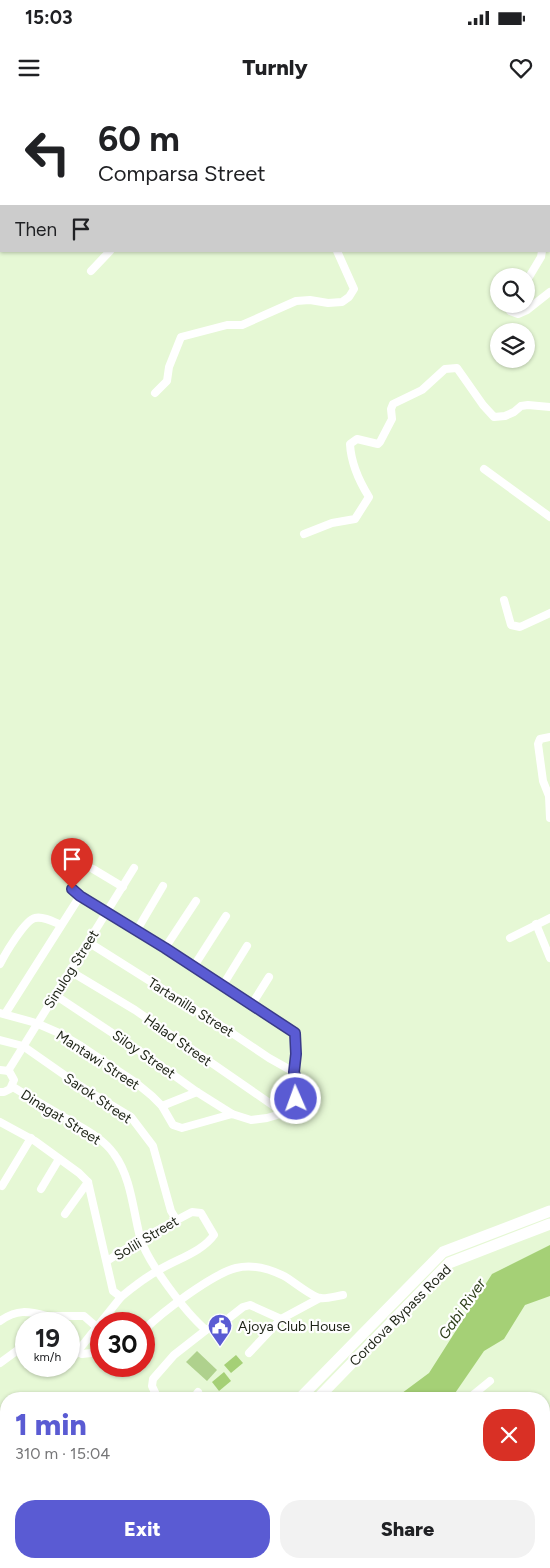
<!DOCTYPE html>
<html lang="en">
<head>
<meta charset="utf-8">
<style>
	body { margin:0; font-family:Figtree,sans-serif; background:#f2f2f2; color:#202124; height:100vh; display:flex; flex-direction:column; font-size:19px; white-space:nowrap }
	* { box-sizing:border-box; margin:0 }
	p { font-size:16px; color:#757577 }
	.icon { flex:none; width:28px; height:28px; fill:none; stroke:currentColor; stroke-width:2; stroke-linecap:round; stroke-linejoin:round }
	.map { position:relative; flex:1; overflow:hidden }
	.details { position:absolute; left:0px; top:1292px; width:550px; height:176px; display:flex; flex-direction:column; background:#fff; border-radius:20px 20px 0 0; box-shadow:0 1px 4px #0004 }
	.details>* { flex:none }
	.top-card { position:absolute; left:0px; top:0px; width:550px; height:152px; box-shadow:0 1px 4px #0004; background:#fff; color:#202124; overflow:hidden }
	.controls { position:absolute; left:490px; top:168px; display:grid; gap:10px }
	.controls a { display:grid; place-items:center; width:45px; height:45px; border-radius:50%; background:#fff; box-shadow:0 1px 4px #0004; font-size:25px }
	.speed { position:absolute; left:15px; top:1212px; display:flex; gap:10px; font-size:25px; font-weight:700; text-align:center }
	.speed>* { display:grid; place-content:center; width:65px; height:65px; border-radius:50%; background:#fff; box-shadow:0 1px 4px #0004; line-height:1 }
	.speed small { font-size:12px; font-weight:400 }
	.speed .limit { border:8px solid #d22; background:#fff; color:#111 }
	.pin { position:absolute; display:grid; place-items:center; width:42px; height:42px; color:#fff; margin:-51px -21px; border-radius:50% 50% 50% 0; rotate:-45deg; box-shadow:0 0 5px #0007 }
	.pin .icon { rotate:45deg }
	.me { position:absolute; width:55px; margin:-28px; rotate:358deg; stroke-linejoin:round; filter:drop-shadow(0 0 4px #0008) }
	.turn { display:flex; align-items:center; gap:18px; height:105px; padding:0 15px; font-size:22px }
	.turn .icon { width:65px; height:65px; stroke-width:2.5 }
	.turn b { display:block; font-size:35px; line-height:42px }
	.then { display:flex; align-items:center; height:48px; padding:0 15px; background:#0003; gap:10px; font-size:19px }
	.round { display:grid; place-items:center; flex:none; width:52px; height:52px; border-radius:20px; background:#f2f2f2 }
	.head { display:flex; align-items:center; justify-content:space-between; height:85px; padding:0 15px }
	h1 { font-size:30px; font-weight:800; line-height:38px; color:#5a5bd3 }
	.action { display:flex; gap:10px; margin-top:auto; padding:10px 15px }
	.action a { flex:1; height:58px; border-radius:20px; background:#5a5bd3; color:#fff; font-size:20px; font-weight:800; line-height:58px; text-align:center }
	.action a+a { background:#f2f2f2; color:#202124 }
	.status { display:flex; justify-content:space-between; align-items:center; height:35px; padding:0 25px; background:#fff; direction:ltr }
	.status svg { height:14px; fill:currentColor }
	header { display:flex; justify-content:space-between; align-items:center; height:65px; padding:0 15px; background:#fff; font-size:22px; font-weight:800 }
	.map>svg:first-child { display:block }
	.green { fill:#afd18d }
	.water { fill:#a5d076 }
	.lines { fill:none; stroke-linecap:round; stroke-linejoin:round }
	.street { stroke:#fff; stroke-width:8 }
	.primary { stroke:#fff; stroke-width:11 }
	.route-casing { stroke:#3a3b89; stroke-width:12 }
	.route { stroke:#5a5bd3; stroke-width:9 }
	.labels { text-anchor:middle; stroke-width:4.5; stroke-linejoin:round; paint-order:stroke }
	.street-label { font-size:14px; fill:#1d2316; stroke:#fefefe }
	.poi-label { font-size:14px; fill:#1d2316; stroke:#fefefe; text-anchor:start }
	.water-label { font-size:15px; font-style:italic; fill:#2b3c17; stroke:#fefefe }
</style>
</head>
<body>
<div class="status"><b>15:03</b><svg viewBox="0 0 49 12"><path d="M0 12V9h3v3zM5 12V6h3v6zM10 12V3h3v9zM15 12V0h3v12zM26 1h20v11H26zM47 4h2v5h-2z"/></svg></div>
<header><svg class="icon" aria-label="menu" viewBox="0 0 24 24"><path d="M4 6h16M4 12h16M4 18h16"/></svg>Turnly<svg class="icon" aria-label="heart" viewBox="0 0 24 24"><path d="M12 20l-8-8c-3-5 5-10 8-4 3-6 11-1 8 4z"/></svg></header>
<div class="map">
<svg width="550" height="1468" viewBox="0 0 550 1468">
	<rect width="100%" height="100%" fill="#e6f8d5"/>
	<path class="green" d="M197,1251l20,19 -10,11 -21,-19z"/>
	<g class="water">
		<path d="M550,1145v51l-25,9 -21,34 -20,12 -33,48h-57l35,-26 63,-99z"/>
		<path d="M236,1255l7,8 -12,10 -7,-8z"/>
		<path d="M224,1272l7,9 -12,10 -7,-9z"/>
		<path d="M170,1463v-1l166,1 -4,5h-167z"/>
	</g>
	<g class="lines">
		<g class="street">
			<path d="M477,0v1"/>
			<path d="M131,1l1,-1"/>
			<path d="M274,1l2,-1"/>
			<path d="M523,1v-1"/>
			<path d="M549,19h1"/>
			<path d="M549,81h1"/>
			<path d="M0,90l1,-1"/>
			<path d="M91,171l19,-20"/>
			<path d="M526,182l15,-25 1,-6"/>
			<path d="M511,204l-1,7 8,3 9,-4 23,-18"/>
			<path d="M155,293l12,-12 2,-14 12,-30 46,-12h15l54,-24 14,-1 18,3 14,-1 7,-5 5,-8 -17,-38"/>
			<path d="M484,369l66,48"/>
			<path d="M304,434l28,-11 23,-4 14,-22c-10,-16 -18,-34 -19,-53l7,-5 21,5 2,-2 12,-23 -1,-10 2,-5 29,-14 23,-21 12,-1 26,37 11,12 11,-1 9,-4 7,-6 7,-1 22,2"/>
			<path d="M504,500l7,25 9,2 30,-14"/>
			<path d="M550,637l-10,2 -2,5 5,37 6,15 1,22"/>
			<path d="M93,769l30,18"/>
			<path d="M536,824l14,34"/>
			<path d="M137,830l26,-44"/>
			<path d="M510,838l40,-20"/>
			<path d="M88,842l138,87 43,29 25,14"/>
			<path d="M165,848l31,-47"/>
			<path d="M0,864c5,-10 25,-44 35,-46 8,-2 19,4 26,7"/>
			<path d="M194,866l32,-50"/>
			<path d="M70,871l65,39 149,103"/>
			<path d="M223,885l24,-39"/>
			<path d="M55,895l95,63 47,34 35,22"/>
			<path d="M252,904l17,-27"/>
			<path d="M0,913l36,10 23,10 22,13 54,36 17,14 10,10 11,19 9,3 50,-14 19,6 16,-2 17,-5 7,-6 5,-8 2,-13 -4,-14 2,-18 -1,-21 -122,-80 -93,-57 -8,-7"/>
			<path d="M5,914l75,-118"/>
			<path d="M0,940l23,6 60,42 48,29 22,29 18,65 5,8"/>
			<path d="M0,970l9,1 5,9 -4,9 -6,3h-4"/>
			<path d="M8,971l126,-203"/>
			<path d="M13,987c18,11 37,22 56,33 15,9 34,18 45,34 17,23 19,56 26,83 7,25 46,76 66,93"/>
			<path d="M162,1006l35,-14"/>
			<path d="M0,1022l35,19 44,32 9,9 25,109 8,6"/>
			<path d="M2,1086l29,-48"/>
			<path d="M41,1089l18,-30"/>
			<path d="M65,1114l23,-32"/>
			<path d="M0,1221c17,-12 28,-10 47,-5"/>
			<path d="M42,1224l5,-8h37l16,14"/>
			<path d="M144,1230c17,-17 68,-56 92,-62 16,-4 34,1 48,8 9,5 28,21 36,22 7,1 16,-2 23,-3"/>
			<path d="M77,1251l5,3 19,-2"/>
			<path d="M249,1253l32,-34 39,-21"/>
			<path d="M69,1262l52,-65c12,-10 25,-20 38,-27 18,-11 43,-18 55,-35l-13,-22 -9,-1 -51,27 -34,22"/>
			<path d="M0,1263l26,-19"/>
			<path d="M158,1299l-6,-13 1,-7 21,-24 32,-25 23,-12 14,-11 7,-2 31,14"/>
			<path d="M193,1299l5,-7"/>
			<path d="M468,1299l22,-18"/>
			<path d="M544,1408l6,1"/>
			<path d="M0,1441l6,-17"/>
			<path d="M85,1462l3,6"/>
		</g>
		<g class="primary">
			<path d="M299,1299l144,-147 107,-41"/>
			<path d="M317,1299l132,-136 101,-39"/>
			<path d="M137,1468l5,-6"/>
			<path d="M154,1468l5,-6"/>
		</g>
	</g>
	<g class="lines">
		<defs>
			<path id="route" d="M72,789l8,7 85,52 130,85 1,21 -2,18 4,14 -2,13"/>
		</defs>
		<use href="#route" class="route-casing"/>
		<use href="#route" class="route"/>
	</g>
	<defs>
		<symbol id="civic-pin" viewBox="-11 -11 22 30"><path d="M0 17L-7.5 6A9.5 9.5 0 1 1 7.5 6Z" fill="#5a5bd3" stroke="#fefefe"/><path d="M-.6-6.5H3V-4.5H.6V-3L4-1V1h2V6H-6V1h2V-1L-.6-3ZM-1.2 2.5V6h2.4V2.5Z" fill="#fff"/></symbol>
	</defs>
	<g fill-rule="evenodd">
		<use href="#civic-pin" x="206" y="1212" width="28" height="38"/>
	</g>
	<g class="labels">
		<g class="street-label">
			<text transform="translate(71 869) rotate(-58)" y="5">Sinulog Street</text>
			<text transform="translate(191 907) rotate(32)" y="5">Tartanilla Street</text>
			<text transform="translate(178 940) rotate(35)" y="5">Halad Street</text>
			<text transform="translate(144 954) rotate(35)" y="5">Siloy Street</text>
			<text transform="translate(98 960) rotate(33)" y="5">Mantawi Street</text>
			<text transform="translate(98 998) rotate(34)" y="5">Sarok Street</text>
			<text transform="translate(61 1017) rotate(32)" y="5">Dinagat Street</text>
			<text transform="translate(146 1138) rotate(-31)" y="5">Solili Street</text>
			<text transform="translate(400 1215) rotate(-45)" y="5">Cordova Bypass Road</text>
		</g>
		<g class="poi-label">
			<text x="238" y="1231">Ajoya Club House</text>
		</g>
		<g class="water-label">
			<text transform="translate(462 1209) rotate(-55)" y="5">Gabi River</text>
		</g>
	</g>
</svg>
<div class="controls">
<a><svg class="icon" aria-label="search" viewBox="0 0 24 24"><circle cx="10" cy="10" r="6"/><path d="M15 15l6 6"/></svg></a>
<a><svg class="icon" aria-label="layers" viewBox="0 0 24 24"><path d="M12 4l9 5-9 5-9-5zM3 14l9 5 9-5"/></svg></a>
</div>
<div class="speed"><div>19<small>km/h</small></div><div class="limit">30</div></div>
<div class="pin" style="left:72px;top:789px;background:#d93025"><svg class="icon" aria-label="arrive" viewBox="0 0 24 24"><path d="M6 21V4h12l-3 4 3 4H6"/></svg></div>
<svg class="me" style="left:296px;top:999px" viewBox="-20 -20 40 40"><circle r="17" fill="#5a5bd3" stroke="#fff" stroke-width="3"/><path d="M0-11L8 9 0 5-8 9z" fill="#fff"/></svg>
<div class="top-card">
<div class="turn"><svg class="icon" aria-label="left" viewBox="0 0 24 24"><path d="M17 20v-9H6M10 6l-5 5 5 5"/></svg><div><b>60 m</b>Comparsa Street</div></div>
<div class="then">Then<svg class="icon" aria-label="arrive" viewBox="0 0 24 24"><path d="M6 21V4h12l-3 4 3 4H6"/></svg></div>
</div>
<section class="details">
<div class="head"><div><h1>1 min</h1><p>310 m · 15:04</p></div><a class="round" style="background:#d93025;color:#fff"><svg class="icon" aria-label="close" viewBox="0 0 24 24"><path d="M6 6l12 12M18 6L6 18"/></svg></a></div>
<div class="action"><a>Exit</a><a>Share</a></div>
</section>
</div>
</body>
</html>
